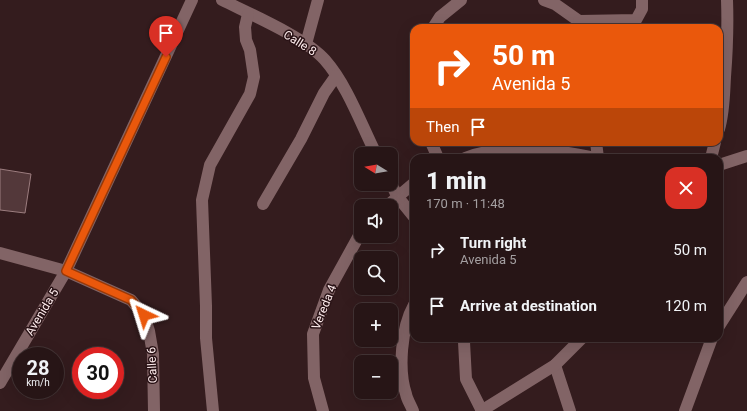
<!DOCTYPE html>
<html lang="en">
<head>
<meta charset="utf-8">
<style>
	body { margin:0; font-family:Roboto,sans-serif; background:#2f1e1f; color:#f1f3f6; height:100vh; display:flex; flex-direction:column; font-size:15px; white-space:nowrap }
	* { box-sizing:border-box; margin:0 }
	p { font-size:13px; color:#a49fa1 }
	.icon { flex:none; width:22px; height:22px; fill:none; stroke:currentColor; stroke-width:2; stroke-linecap:round; stroke-linejoin:round }
	.map { position:relative; flex:1; overflow:hidden }
	.details { position:absolute; left:410px; top:154px; width:313px; height:188px; display:flex; flex-direction:column; background:#271516; border-radius:12px; box-shadow:0 4px 16px #0002,0 0 0 1px #433435 }
	.details>* { flex:none }
	.top-card { position:absolute; left:410px; top:24px; width:313px; height:122px; border-radius:12px; box-shadow:0 4px 16px #0002,0 0 0 1px #433435; background:#ea580c; color:#fff; overflow:hidden }
	.needle { width:26px; rotate:281deg }
	.controls { position:absolute; left:354px; top:147px; display:grid; gap:8px }
	.controls a { display:grid; place-items:center; width:44px; height:44px; border-radius:8px; background:#271516; box-shadow:0 4px 16px #0002,0 0 0 1px #433435; font-size:20px }
	.speed { position:absolute; left:12px; top:347px; display:flex; gap:8px; font-size:20px; font-weight:700; text-align:center }
	.speed>* { display:grid; place-content:center; width:52px; height:52px; border-radius:50%; background:#271516; box-shadow:0 4px 16px #0002,0 0 0 1px #433435; line-height:1 }
	.speed small { font-size:10px; font-weight:400 }
	.speed .limit { border:6px solid #d22; background:#fff; color:#111 }
	.pin { position:absolute; display:grid; place-items:center; width:34px; height:34px; color:#fff; margin:-41px -17px; border-radius:50% 50% 50% 0; rotate:-45deg; box-shadow:0 0 4px #0007 }
	.pin .icon { rotate:45deg }
	.me { position:absolute; width:44px; margin:-22px; rotate:319deg; stroke-linejoin:round; filter:drop-shadow(0 0 3px #0008) }
	.turn { display:flex; align-items:center; gap:14px; height:84px; padding:0 16px; font-size:18px }
	.turn .icon { width:52px; height:52px; stroke-width:2.5 }
	.turn b { display:block; font-size:28px; line-height:34px }
	.then { display:flex; align-items:center; height:38px; padding:0 16px; background:#0003; gap:8px; font-size:15px }
	.round { display:grid; place-items:center; flex:none; width:42px; height:42px; border-radius:12px; background:#2f1e1f }
	.summary { display:flex; align-items:center; justify-content:space-between; height:68px; padding:0 16px }
	h1 { font-size:24px; font-weight:800; line-height:30px }
	ul { padding:0; list-style:none }
	li { display:flex; align-items:center; gap:12px; height:56px; padding:0 16px }
	li div { flex:1 }
	li b { display:block; font-size:15px }
	li em { font-style:normal }
	.map>svg:first-child { display:block }
	.building { fill:#53383a; stroke:#9c7d7f }
	.lines { fill:none; stroke-linecap:round; stroke-linejoin:round }
	.minor { stroke:#826466; stroke-width:12 }
	.route-casing { stroke:#983908; stroke-width:10 }
	.route { stroke:#ea580c; stroke-width:7 }
	.labels { text-anchor:middle; stroke-width:3; stroke-linejoin:round; paint-order:stroke }
	.street-label { font-size:12px; fill:#fdebec; stroke:#291215 }
</style>
</head>
<body>
<div class="map">
<svg width="747" height="411" viewBox="0 0 747 411">
	<rect width="100%" height="100%" fill="#341c1e"/>
	<path class="building" d="M0,169l31,5 -6,39 -25,-3z"/>
	<g class="lines">
		<g class="minor">
			<path d="M222,0c28,14 84,38 103,60 22,25 36,64 51,94"/>
			<path d="M544,0l11,4 24,17 1,7"/>
			<path d="M579,21l57,-1 6,-11v-9"/>
			<path d="M433,28l7,-11 21,-17"/>
			<path d="M306,44l12,-44"/>
			<path d="M719,129c5,-17 5,-35 6,-52 2,-26 3,-51 2,-77"/>
			<path d="M431,142l7,16"/>
			<path d="M596,142l2,16"/>
			<path d="M465,158c43,-16 88,-9 131,0"/>
			<path d="M711,158l4,-16"/>
			<path d="M719,165l28,-9"/>
			<path d="M391,183l6,13 17,21"/>
			<path d="M263,204l38,-65 23,-46 12,-17"/>
			<path d="M387,206l27,-23"/>
			<path d="M0,253l66,18 65,29 13,15 5,16 4,23 1,57"/>
			<path d="M719,326l28,-44"/>
			<path d="M466,338l-2,4 2,37 16,32"/>
			<path d="M555,365l15,46"/>
			<path d="M0,383l66,-112 126,-271"/>
			<path d="M213,411l-7,-73v-32l-4,-106 8,-35 40,-71 4,-17 -4,-27 -4,-10 -1,-13 3,-13"/>
			<path d="M323,411l-9,-33 -1,-44 16,-44 32,-58"/>
			<path d="M413,411c-2,-6 -6,-11 -7,-17 -8,-24 -5,-66 8,-89"/>
			<path d="M481,411l74,-46 27,-27"/>
			<path d="M685,411l27,-73"/>
		</g>
	</g>
	<g class="lines">
		<defs>
			<path id="route" d="M144,315l-13,-15 -65,-29 100,-214"/>
		</defs>
		<use href="#route" class="route-casing"/>
		<use href="#route" class="route"/>
	</g>
	<g class="labels">
		<g class="street-label">
			<text transform="translate(300 43) rotate(32)" y="4">Calle 8</text>
			<text transform="translate(324 307) rotate(-68)" y="4">Vereda 4</text>
			<text transform="translate(42 312) rotate(-59)" y="4">Avenida 5</text>
			<text transform="translate(152 365) rotate(-93)" y="4">Calle 6</text>
		</g>
	</g>
</svg>
<div class="controls">
<a><svg class="needle" viewBox="-14 -14 28 28"><path d="M0-13l5 13h-10z" fill="#e53935"/><path d="M0 13l5-13h-10z" fill="#a49fa1"/></svg></a>
<a><svg class="icon" aria-label="sound" viewBox="0 0 24 24"><path d="M4 9h4l5-4v14l-5-4H4zM17 9q2 3 0 6"/></svg></a>
<a><svg class="icon" aria-label="search" viewBox="0 0 24 24"><circle cx="10" cy="10" r="6"/><path d="M15 15l6 6"/></svg></a>
<a>+</a>
<a>−</a>
</div>
<div class="speed"><div>28<small>km/h</small></div><div class="limit">30</div></div>
<div class="pin" style="left:166px;top:57px;background:#d93025"><svg class="icon" aria-label="arrive" viewBox="0 0 24 24"><path d="M6 21V4h12l-3 4 3 4H6"/></svg></div>
<svg class="me" style="left:144px;top:315px" viewBox="-20 -20 40 40"><path d="M0-17L14 15 0 8-14 15z" fill="#ea580c" stroke="#fff" stroke-width="4"/></svg>
<div class="top-card">
<div class="turn"><svg class="icon" aria-label="right" viewBox="0 0 24 24"><path d="M7 20v-9h11M14 6l5 5-5 5"/></svg><div><b>50 m</b>Avenida 5</div></div>
<div class="then">Then<svg class="icon" aria-label="arrive" viewBox="0 0 24 24"><path d="M6 21V4h12l-3 4 3 4H6"/></svg></div>
</div>
<section class="details">
<div class="summary"><div><h1>1 min</h1><p>170 m · 11:48</p></div><a class="round" style="background:#d93025;color:#fff"><svg class="icon" aria-label="close" viewBox="0 0 24 24"><path d="M6 6l12 12M18 6L6 18"/></svg></a></div>
<ul>
<li><svg class="icon" aria-label="right" viewBox="0 0 24 24"><path d="M7 20v-9h11M14 6l5 5-5 5"/></svg><div><b>Turn right</b><p>Avenida 5</p></div><em>50 m</em></li>
<li><svg class="icon" aria-label="arrive" viewBox="0 0 24 24"><path d="M6 21V4h12l-3 4 3 4H6"/></svg><div><b>Arrive at destination</b></div><em>120 m</em></li>
</ul>
</section>
</div>
</body>
</html>
